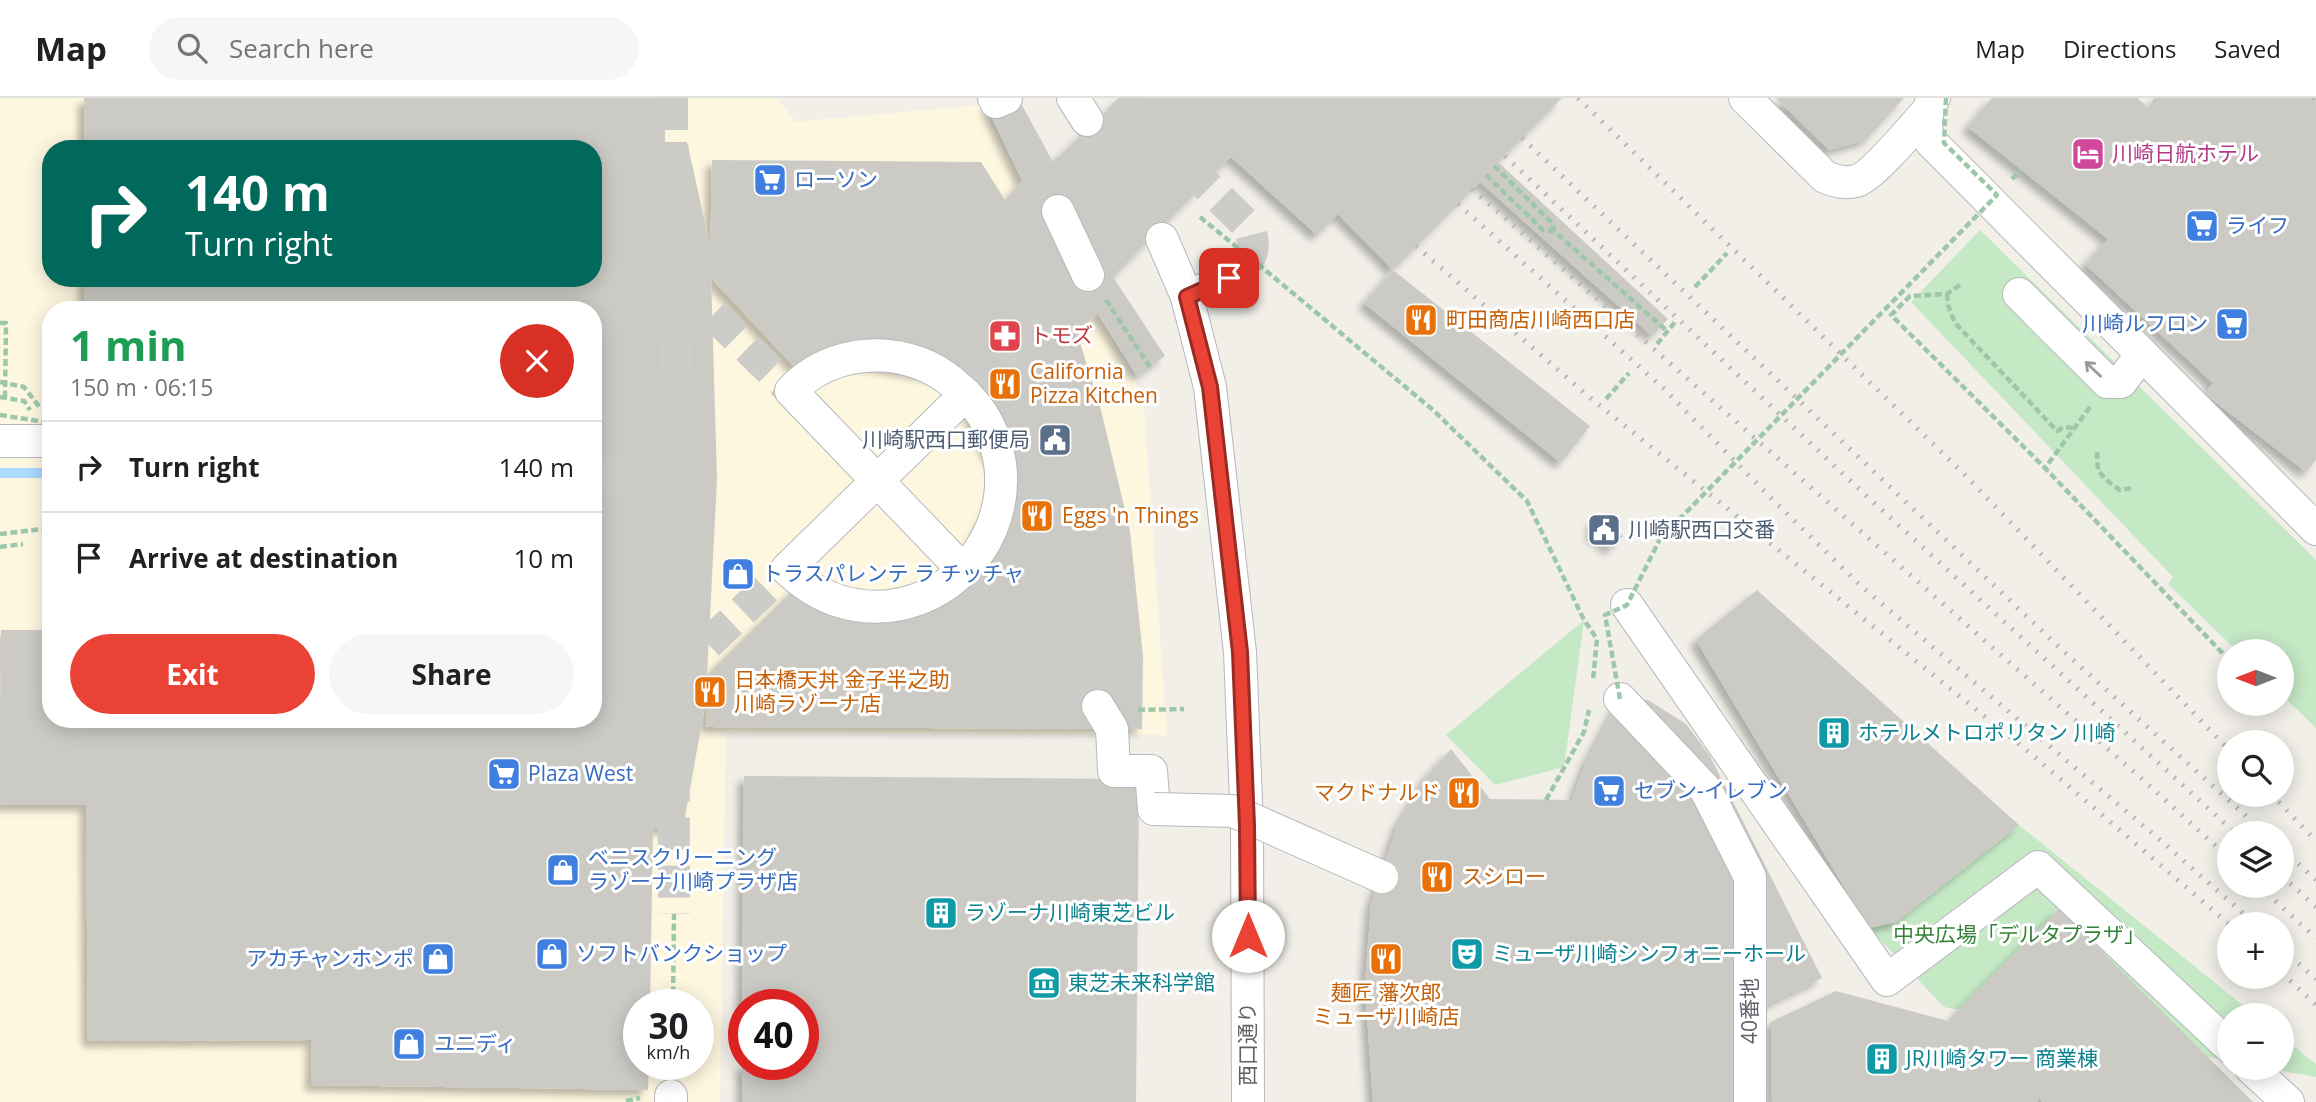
<!DOCTYPE html>
<html lang="en">
<head>
<meta charset="utf-8">
<style>
	body { margin:0; font-family:"Open Sans","Noto Sans JP",sans-serif; background:#f6f6f6; color:#202124; height:100vh; display:flex; flex-direction:column; font-size:26px; white-space:nowrap }
	* { box-sizing:border-box; margin:0 }
	p { font-size:23px; color:#757577 }
	.icon { flex:none; width:38px; height:38px; fill:none; stroke:currentColor; stroke-width:2; stroke-linecap:round; stroke-linejoin:round }
	.map { position:relative; flex:1; overflow:hidden }
	.sheet { position:absolute; left:42px; top:203px; width:560px; height:427px; display:flex; flex-direction:column; background:#fff; border-radius:28px; box-shadow:0 4px 18px #0003 }
	.sheet>* { flex:none }
	.top-card { position:absolute; left:42px; top:42px; width:560px; height:147px; border-radius:28px; box-shadow:0 4px 18px #0003; background:#00695c; color:#fff; overflow:hidden }
	.needle { width:46px; rotate:270deg }
	.buttons { position:absolute; left:2217px; top:541px; display:grid; gap:14px }
	.buttons a { display:grid; place-items:center; width:77px; height:77px; border-radius:50%; background:#fff; box-shadow:0 4px 18px #0003; font-size:35px }
	.speed { position:absolute; left:623px; top:891px; display:flex; gap:14px; font-size:35px; font-weight:700; text-align:center }
	.speed>* { display:grid; place-content:center; width:91px; height:91px; border-radius:50%; background:#fff; box-shadow:0 4px 18px #0003; line-height:1 }
	.speed small { font-size:18px; font-weight:400 }
	.speed .limit { border:10px solid #d22; background:#fff; color:#111 }
	.pin { position:absolute; display:grid; place-items:center; width:60px; height:60px; color:#fff; margin:-30px; border-radius:14px; box-shadow:0 4px 10px #0006 }
	.me { position:absolute; width:77px; margin:-38px; rotate:0deg; stroke-linejoin:round; filter:drop-shadow(0 0 5px #0008) }
	.turn { display:flex; align-items:center; gap:24px; height:147px; padding:0 28px; font-size:32px }
	.turn .icon { width:91px; height:91px; stroke-width:2.5 }
	.turn b { display:block; font-size:49px; line-height:60px }
	.round { display:grid; place-items:center; flex:none; width:74px; height:74px; border-radius:37px; background:#f6f6f6 }
	.headline { display:flex; align-items:center; justify-content:space-between; height:119px; padding:0 28px }
	h1 { font-size:42px; font-weight:700; line-height:52px; color:#1e9e55 }
	.action { display:flex; gap:14px; margin-top:auto; padding:14px 28px }
	.action a { flex:1; height:80px; border-radius:42px; background:#ea4335; color:#fff; font-size:28px; font-weight:700; line-height:80px; text-align:center }
	.action a+a { background:#f6f6f6; color:#202124 }
	ul { padding:0; list-style:none }
	li { display:flex; align-items:center; gap:21px; height:91px; padding:0 28px; border-top:2px solid #e0e0e0 }
	li div { flex:1 }
	li b { display:block; font-size:26px }
	li em { font-style:normal }
	header { display:flex; align-items:center; gap:42px; box-sizing:border-box; height:98px; padding:0 35px; background:#fff; border-bottom:2px solid #e0e0e0 }
	header strong { font-size:33px }
	nav { display:flex; gap:38px; margin-inline-start:auto; font-size:24px }
	.search { width:490px; height:63px; background:#f6f6f6; display:flex; align-items:center; gap:18px; box-sizing:border-box; padding:0 24px; border-radius:38px; color:#757577; font-size:26px }
	.map>svg:first-child { display:block }
	.commercial { fill:#fef7e0; fill-rule:evenodd }
	.green { fill:#c5e8c5 }
	.lines { fill:none; stroke-linecap:round; stroke-linejoin:round }
	.stream { stroke:#aadaff; stroke-width:10 }
	.building { fill:#cccac5; fill-rule:evenodd; filter:url(#shadow) }
	.minor-tunnel { stroke:#ccccc8; stroke-width:32; stroke-dasharray:32 16; stroke-linecap:butt }
	.minor-casing { stroke:#b5b8bc; stroke-width:34 }
	.path { stroke:#9cc7a9; stroke-width:4.5; stroke-dasharray:7 3.5; stroke-linecap:butt }
	.minor { stroke:#fff; stroke-width:32 }
	.rail { stroke:#b6b7b8; stroke-width:5; stroke-dasharray:2 9; stroke-linecap:butt }
	.minor-bridge-casing { stroke:#b5b8bc; stroke-width:34; stroke-linecap:butt }
	.path-bridge { stroke:#9cc7a9; stroke-width:4.5; stroke-dasharray:7 3.5; stroke-linecap:butt }
	.minor-bridge { stroke:#fff; stroke-width:32 }
	.oneway { stroke:#979a9d }
	.route-casing { stroke:#982c22; stroke-width:18 }
	.route { stroke:#ea4335; stroke-width:12 }
	.labels { text-anchor:middle; stroke-width:6; stroke-linejoin:round; paint-order:stroke }
	.hotel-label { font-size:21px; fill:#b23c85; stroke:#fff; text-anchor:start }
	.shop-label { font-size:21px; fill:#366cbe; stroke:#fff; text-anchor:start }
	.food-label { font-size:21px; fill:#c56008; stroke:#fff; text-anchor:start }
	.health-label { font-size:21px; fill:#be3a42; stroke:#fff; text-anchor:start }
	.service-label { font-size:21px; fill:#4e5e75; stroke:#fff; text-anchor:end }
	.culture-label { font-size:21px; fill:#0d838f; stroke:#fff; text-anchor:start }
	.park-label { font-size:21px; fill:#348238; stroke:#fff }
	.street-label { font-size:21px; fill:#5f6368; stroke:#fff }
</style>
</head>
<body>
<header>
<strong>Map</strong>
<div class="search"><svg class="icon" aria-label="search" viewBox="0 0 24 24"><circle cx="10" cy="10" r="6"/><path d="M15 15l6 6"/></svg>Search here</div>
<nav><a>Map</a><a>Directions</a><a>Saved</a></nav>
</header>
<div class="map">
<svg width="2316" height="1004" viewBox="0 0 2316 1004">
	<defs>
		<filter id="shadow"><feDropShadow dx="-6" dy="6" stdDeviation="3.5" flood-color="#0004"/></filter>
	</defs>
	<rect width="100%" height="100%" fill="#f1efe8"/>
	<path class="commercial" d="M0,0h777l18,24 186,-17 40,77 122,213 24,340 -441,-2 -6,369h-720zM51,51h542v129h-542zM51,212h542v409h-542zM639,906h59v60h-59z"/>
	<g class="green">
		<path d="M1980,132l336,330v168l-34,-33v-44h-45l-69,-67 5,-7 -262,-275z"/>
		<path d="M1584,522l-20,147 -69,18 -49,-50z"/>
		<path d="M2019,727l236,190h-25l-1,46 -285,-54 -75,-79 27,-6z"/>
		<path d="M2282,939l34,27v13l-51,-9h17z"/>
	</g>
	<g class="lines">
		<path class="stream" d="M0,375h46"/>
	</g>
	<g class="building">
		<path d="M84,0h581v44h22l22,99 1,24 2,-105 269,2 24,38 16,-18 6,9 -41,-86 32,-7 35,64 68,-64h441l-64,64 170,157 -16,17 -172,-154 -87,88 -55,-56 -21,21 -86,-78 -118,120 52,79 -28,20 -44,-70 4,9 -20,18 24,77 29,121 13,125 -1,73 -436,-2 1,-33 -24,134 -30,1 -3,175h-11v60h10l-1,26 -337,-5 1,-45 -224,1 -2,-236h-86l1,-175h50v89h542v-409h-509v-32h509v-129h-509zM711,180l93,99 36,-17 112,19 50,103 -53,102 -113,16 -35,-18 -94,93 10,-196z"/>
		<path d="M1776,0h128l-38,42 -37,10z"/>
		<path d="M1992,0h145l11,9 6,-9h162v362l-10,12 -101,-78 8,-11 -128,-119 23,-25 -140,-112z"/>
		<path d="M1393,172l197,156 -29,37 -197,-160z"/>
		<path d="M1610,421v5l13,12 -13,13 -13,-12h-4l-1,-17z"/>
		<path d="M1757,492l262,235 -123,97 -27,6 -173,-288z"/>
		<path d="M1620,601l28,1 38,24 24,32 112,222 -64,31 -1,93h-384l-8,-117 6,-81 26,-78 29,-49 25,-28 39,50 82,1 14,-38z"/>
		<path d="M744,678l395,3 -3,323h-394v-38h61v-60h-61z"/>
		<path d="M2059,811l194,193h-211l-4,-5v5h-266l-1,-80 65,-31 112,30z"/>
	</g>
	<g class="lines">
		<g class="minor-tunnel">
			<path d="M672,0v44l7,91 -6,245 1,436"/>
			<path d="M1118,0l131,129c10,27 0,34 -20,51"/>
			<path d="M1087,22l75,119"/>
			<path d="M679,183l112,110"/>
			<path d="M966,296l122,-119"/>
			<path d="M593,378l80,2"/>
			<path d="M963,472l135,136"/>
			<path d="M673,579l114,-108"/>
		</g>
		<defs>
			<g id="minor">
				<path d="M994,0l2,4 10,-4"/>
				<path d="M1073,0l14,22"/>
				<path d="M1745,0l80,79c11,4 19,7 31,4 16,-4 57,-54 70,-68"/>
				<path d="M1934,0c-9,15 -11,29 -3,44l385,387"/>
				<path d="M1058,113l30,64"/>
				<path d="M1162,141l25,58 23,90 30,265 7,174 1,276"/>
				<path d="M2019,196l88,88h14l21,-28"/>
				<path d="M1187,199l42,-19"/>
				<path d="M0,343h51"/>
				<path d="M963,472l-172,-179c27,-29 67,-40 106,-34 31,6 50,18 72,41 18,18 27,41 31,65 12,91 -75,167 -164,137 -18,-6 -35,-18 -49,-31l179,-175"/>
				<path d="M1627,507l260,375 151,-113 192,180"/>
				<path d="M1620,601l86,91 44,87v225"/>
				<path d="M1098,608l14,23 2,42h37l3,38"/>
				<path d="M2251,970l37,34"/>
				<path d="M671,1004v-6"/>
			</g>
		</defs>
		<use href="#minor" class="minor-casing"/>
		<g class="path">
			<path d="M2313,0l1,1"/>
			<path d="M1494,68l58,57 2,8 113,100"/>
			<path d="M1486,77l57,55 11,1"/>
			<path d="M2012,81l9,-9"/>
			<path d="M1200,119l38,31"/>
			<path d="M1258,166l175,146 94,91 57,119 13,19 -4,41"/>
			<path d="M1960,187l-13,9 -37,2 -19,19 154,153"/>
			<path d="M1695,189l32,-34"/>
			<path d="M1947,196l1,11 7,18 102,108 7,-4 9,1"/>
			<path d="M1106,202l44,67"/>
			<path d="M0,225h6l-1,75"/>
			<path d="M1657,246l18,-22"/>
			<path d="M0,284l24,5 17,22"/>
			<path d="M0,299l24,4 6,9"/>
			<path d="M1606,301l23,-26"/>
			<path d="M2090,309l-45,61 185,193"/>
			<path d="M2097,354l1,19 14,14 8,5 12,-2"/>
			<path d="M0,436l51,-6"/>
			<path d="M0,449l23,-3"/>
			<path d="M1138,612l46,-1"/>
			<path d="M1546,702l38,-68 5,-22"/>
			<path d="M673,906l1,-90"/>
			<path d="M626,1003l14,-3"/>
		</g>
		<use href="#minor" class="minor"/>
		<g class="rail">
			<path d="M1578,0l388,378 264,275"/>
			<path d="M1522,40l539,511 204,184"/>
			<path d="M1505,58l353,332 377,345"/>
			<path d="M1472,91l679,598 79,72"/>
			<path d="M1458,106l205,184 107,109 92,90 304,258 89,79"/>
			<path d="M1416,148l172,150 448,362 194,167"/>
			<path d="M2271,696l45,47"/>
			<path d="M2282,751l34,31"/>
			<path d="M2282,778l34,31"/>
			<path d="M2259,788l57,52"/>
			<path d="M2282,851l34,30"/>
			<path d="M2282,875l34,32"/>
		</g>
		<defs>
			<path id="minor-bridge" d="M1154,711l79,2 149,66"/>
		</defs>
		<use href="#minor-bridge" class="minor-bridge-casing"/>
		<g class="path-bridge">
			<path d="M0,317l51,8"/>
			<path d="M1620,601l-15,-84 22,-10 33,-66 337,-344 -53,-52 2,-45"/>
		</g>
		<use href="#minor-bridge" class="minor-bridge"/>
	</g>
	<defs><path id="oneway-shaft" d="M-6 0H5M1.5-3L5.5 0L1.5 3" fill="none" stroke-width="1.6" stroke-linecap="round" stroke-linejoin="round" transform="scale(1.75)"/></defs>
	<use class="oneway" href="#oneway-shaft" transform="translate(2093 271) rotate(-136)"/>
	<g class="lines">
		<defs>
			<path id="route" d="M1229,180l-42,19 23,90 30,265 7,174 1,110"/>
		</defs>
		<use href="#route" class="route-casing"/>
		<use href="#route" class="route"/>
	</g>
	<defs>
		<symbol id="hotel-square" viewBox="-11 -11 22 22"><rect x="-9" y="-9" width="18" height="18" rx="4" fill="#d1479c" stroke="#fff"/><path d="M-6-4.5h1.5V1H6V5H4.5V3h-9V5H-6ZM-4 0a1.8 1.8 0 1 1 3.6 0ZM.5 0V-2.5h3Q6-2.5 6 0Z" fill="#fff"/></symbol>
		<symbol id="supermarket-square" viewBox="-11 -11 22 22"><rect x="-9" y="-9" width="18" height="18" rx="4" fill="#3f7fe0" stroke="#fff"/><path d="M-6-5.5h2.5l.6 2H6L4.5 2H-2.5L-4.4-4H-6ZM-1.5 3.2a1.3 1.3 0 1 0 .1 0ZM3 3.2a1.3 1.3 0 1 0 .1 0Z" fill="#fff"/></symbol>
		<symbol id="restaurant-square" viewBox="-11 -11 22 22"><rect x="-9" y="-9" width="18" height="18" rx="4" fill="#e8710a" stroke="#fff"/><path d="M-5-6h1v4h1v-4h1v4h1v-4h1v5L-1.5 .5V6h-2V.5L-5-1ZM5-6V6H3V1.5H1.5Q1.5-4 5-6Z" fill="#fff"/></symbol>
		<symbol id="pharmacy-square" viewBox="-11 -11 22 22"><rect x="-9" y="-9" width="18" height="18" rx="4" fill="#e0444e" stroke="#fff"/><path d="M-2-6h4v4h4v4h-4v4h-4v-4h-4v-4h4Z" fill="#fff"/></symbol>
		<symbol id="civic-square" viewBox="-11 -11 22 22"><rect x="-9" y="-9" width="18" height="18" rx="4" fill="#5c6f8a" stroke="#fff"/><path d="M-.6-6.5H3V-4.5H.6V-3L4-1V1h2V6H-6V1h2V-1L-.6-3ZM-1.2 2.5V6h2.4V2.5Z" fill="#fff"/></symbol>
		<symbol id="shop-square" viewBox="-11 -11 22 22"><rect x="-9" y="-9" width="18" height="18" rx="4" fill="#3f7fe0" stroke="#fff"/><path d="M-5-2.5h2.3a2.7 3.5 0 0 1 5.4 0H5L5.5 6h-11ZM-1.5-2.5h3a1.5 2.3 0 0 0-3 0Z" fill="#fff"/></symbol>
		<symbol id="building-square" viewBox="-11 -11 22 22"><rect x="-9" y="-9" width="18" height="18" rx="4" fill="#0f9aa8" stroke="#fff"/><path d="M-4-6H4V6H1V3H-1V6H-4ZM-2.5-4.3h1.7v1.8h-1.7ZM.8-4.3h1.7v1.8H.8ZM-2.5-1h1.7V.8h-1.7ZM.8-1h1.7V.8H.8Z" fill="#fff"/></symbol>
		<symbol id="theatre-square" viewBox="-11 -11 22 22"><rect x="-9" y="-9" width="18" height="18" rx="4" fill="#0f9aa8" stroke="#fff"/><path d="M-5-5.5Q0-4 5-5.5V0Q5 5 0 6Q-5 5-5 0ZM-3.3-2.5H-1v1.5H-3.3ZM1-2.5H3.3v1.5H1ZM-2.8 1Q0 5.5 2.8 1Z" fill="#fff"/></symbol>
		<symbol id="museum-square" viewBox="-11 -11 22 22"><rect x="-9" y="-9" width="18" height="18" rx="4" fill="#0f9aa8" stroke="#fff"/><path d="M0-6L6-3V-2H-6V-3ZM-5-1h2V3h-2ZM-1-1h2V3h-2ZM3-1h2V3H3ZM-6 4H6V6H-6Z" fill="#fff"/></symbol>
	</defs>
	<g fill-rule="evenodd">
		<use href="#hotel-square" x="2069" y="37" width="38" height="38"/>
		<use href="#supermarket-square" x="751" y="63" width="38" height="38"/>
		<use href="#supermarket-square" x="2183" y="109" width="38" height="38"/>
		<use href="#restaurant-square" x="1402" y="203" width="38" height="38"/>
		<use href="#supermarket-square" x="2213" y="207" width="38" height="38"/>
		<use href="#pharmacy-square" x="986" y="219" width="38" height="38"/>
		<use href="#restaurant-square" x="986" y="267" width="38" height="38"/>
		<use href="#civic-square" x="1036" y="323" width="38" height="38"/>
		<use href="#restaurant-square" x="1018" y="399" width="38" height="38"/>
		<use href="#civic-square" x="1585" y="413" width="38" height="38"/>
		<use href="#shop-square" x="719" y="457" width="38" height="38"/>
		<use href="#restaurant-square" x="691" y="575" width="38" height="38"/>
		<use href="#building-square" x="1815" y="616" width="38" height="38"/>
		<use href="#supermarket-square" x="485" y="657" width="38" height="38"/>
		<use href="#supermarket-square" x="1590" y="674" width="38" height="38"/>
		<use href="#restaurant-square" x="1445" y="676" width="38" height="38"/>
		<use href="#shop-square" x="544" y="753" width="38" height="38"/>
		<use href="#restaurant-square" x="1418" y="760" width="38" height="38"/>
		<use href="#building-square" x="922" y="796" width="38" height="38"/>
		<use href="#shop-square" x="533" y="837" width="38" height="38"/>
		<use href="#theatre-square" x="1448" y="837" width="38" height="38"/>
		<use href="#shop-square" x="419" y="842" width="38" height="38"/>
		<use href="#restaurant-square" x="1367" y="842" width="38" height="38"/>
		<use href="#museum-square" x="1025" y="866" width="38" height="38"/>
		<use href="#shop-square" x="390" y="927" width="38" height="38"/>
		<use href="#building-square" x="1863" y="942" width="38" height="38"/>
	</g>
	<g class="labels">
		<g class="hotel-label">
			<text x="2112" y="63">川崎日航ホテル</text>
		</g>
		<g class="shop-label">
			<text x="794" y="89">ローソン</text>
			<text x="2226" y="135">ライフ</text>
			<text x="2208" y="233" text-anchor="end">川崎ルフロン</text>
			<text x="762" y="483">トラスパレンテ ラ チッチャ</text>
			<text x="528" y="683">Plaza West</text>
			<text x="1634" y="700">セブン-イレブン</text>
			<text x="588" y="767">ベニスクリーニング<tspan x="588" dy="24">ラゾーナ川崎プラザ店</tspan></text>
			<text x="576" y="863">ソフトバンクショップ</text>
			<text x="414" y="868" text-anchor="end">アカチャンホンポ</text>
			<text x="434" y="953">ユニディ</text>
		</g>
		<g class="food-label">
			<text x="1446" y="229">町田商店川崎西口店</text>
			<text x="1030" y="281">California<tspan x="1030" dy="24">Pizza Kitchen</tspan></text>
			<text x="1062" y="425">Eggs 'n Things</text>
			<text x="734" y="589">日本橋天丼 金子半之助<tspan x="734" dy="24">川崎ラゾーナ店</tspan></text>
			<text x="1440" y="702" text-anchor="end">マクドナルド</text>
			<text x="1462" y="786">スシロー</text>
			<text x="1386" y="902" text-anchor="middle">麺匠 藩次郎<tspan x="1386" dy="24">ミューザ川崎店</tspan></text>
		</g>
		<g class="health-label">
			<text x="1030" y="245">トモズ</text>
		</g>
		<g class="service-label">
			<text x="1030" y="349">川崎駅西口郵便局</text>
			<text x="1628" y="439" text-anchor="start">川崎駅西口交番</text>
		</g>
		<g class="culture-label">
			<text x="1858" y="642">ホテルメトロポリタン 川崎</text>
			<text x="965" y="822">ラゾーナ川崎東芝ビル</text>
			<text x="1492" y="863">ミューザ川崎シンフォニーホール</text>
			<text x="1068" y="892">東芝未来科学館</text>
			<text x="1906" y="968">JR川崎タワー 商業棟</text>
		</g>
		<g class="park-label">
			<text x="2019" y="844">中央広場「デルタプラザ」</text>
		</g>
		<g class="street-label">
			<text transform="translate(1750 913) rotate(-90)" y="7">40番地</text>
			<text transform="translate(1248 946) rotate(-90)" y="7">西口通り</text>
		</g>
	</g>
</svg>
<div class="buttons">
<a><svg class="needle" viewBox="-14 -14 28 28"><path d="M0-13l5 13h-10z" fill="#e53935"/><path d="M0 13l5-13h-10z" fill="#757577"/></svg></a>
<a><svg class="icon" aria-label="search" viewBox="0 0 24 24"><circle cx="10" cy="10" r="6"/><path d="M15 15l6 6"/></svg></a>
<a><svg class="icon" aria-label="layers" viewBox="0 0 24 24"><path d="M12 4l9 5-9 5-9-5zM3 14l9 5 9-5"/></svg></a>
<a>+</a>
<a>−</a>
</div>
<div class="speed"><div>30<small>km/h</small></div><div class="limit">40</div></div>
<div class="pin" style="left:1229px;top:180px;background:#d93025"><svg class="icon" aria-label="arrive" viewBox="0 0 24 24"><path d="M6 21V4h12l-3 4 3 4H6"/></svg></div>
<svg class="me" style="left:1248px;top:838px" viewBox="-20 -20 40 40"><circle r="19" fill="#fff"/><path d="M0-13L10 11 0 6-10 11z" fill="#ea4335"/></svg>
<div class="top-card">
<div class="turn"><svg class="icon" aria-label="right" viewBox="0 0 24 24"><path d="M7 20v-9h11M14 6l5 5-5 5"/></svg><div><b>140 m</b>Turn right</div></div>
</div>
<section class="sheet">
<div class="headline"><div><h1>1 min</h1><p>150 m · 06:15</p></div><a class="round" style="background:#d93025;color:#fff"><svg class="icon" aria-label="close" viewBox="0 0 24 24"><path d="M6 6l12 12M18 6L6 18"/></svg></a></div>
<ul>
<li><svg class="icon" aria-label="right" viewBox="0 0 24 24"><path d="M7 20v-9h11M14 6l5 5-5 5"/></svg><div><b>Turn right</b></div><em>140 m</em></li>
<li><svg class="icon" aria-label="arrive" viewBox="0 0 24 24"><path d="M6 21V4h12l-3 4 3 4H6"/></svg><div><b>Arrive at destination</b></div><em>10 m</em></li>
</ul>
<div class="action"><a>Exit</a><a>Share</a></div>
</section>
</div>
</body>
</html>
